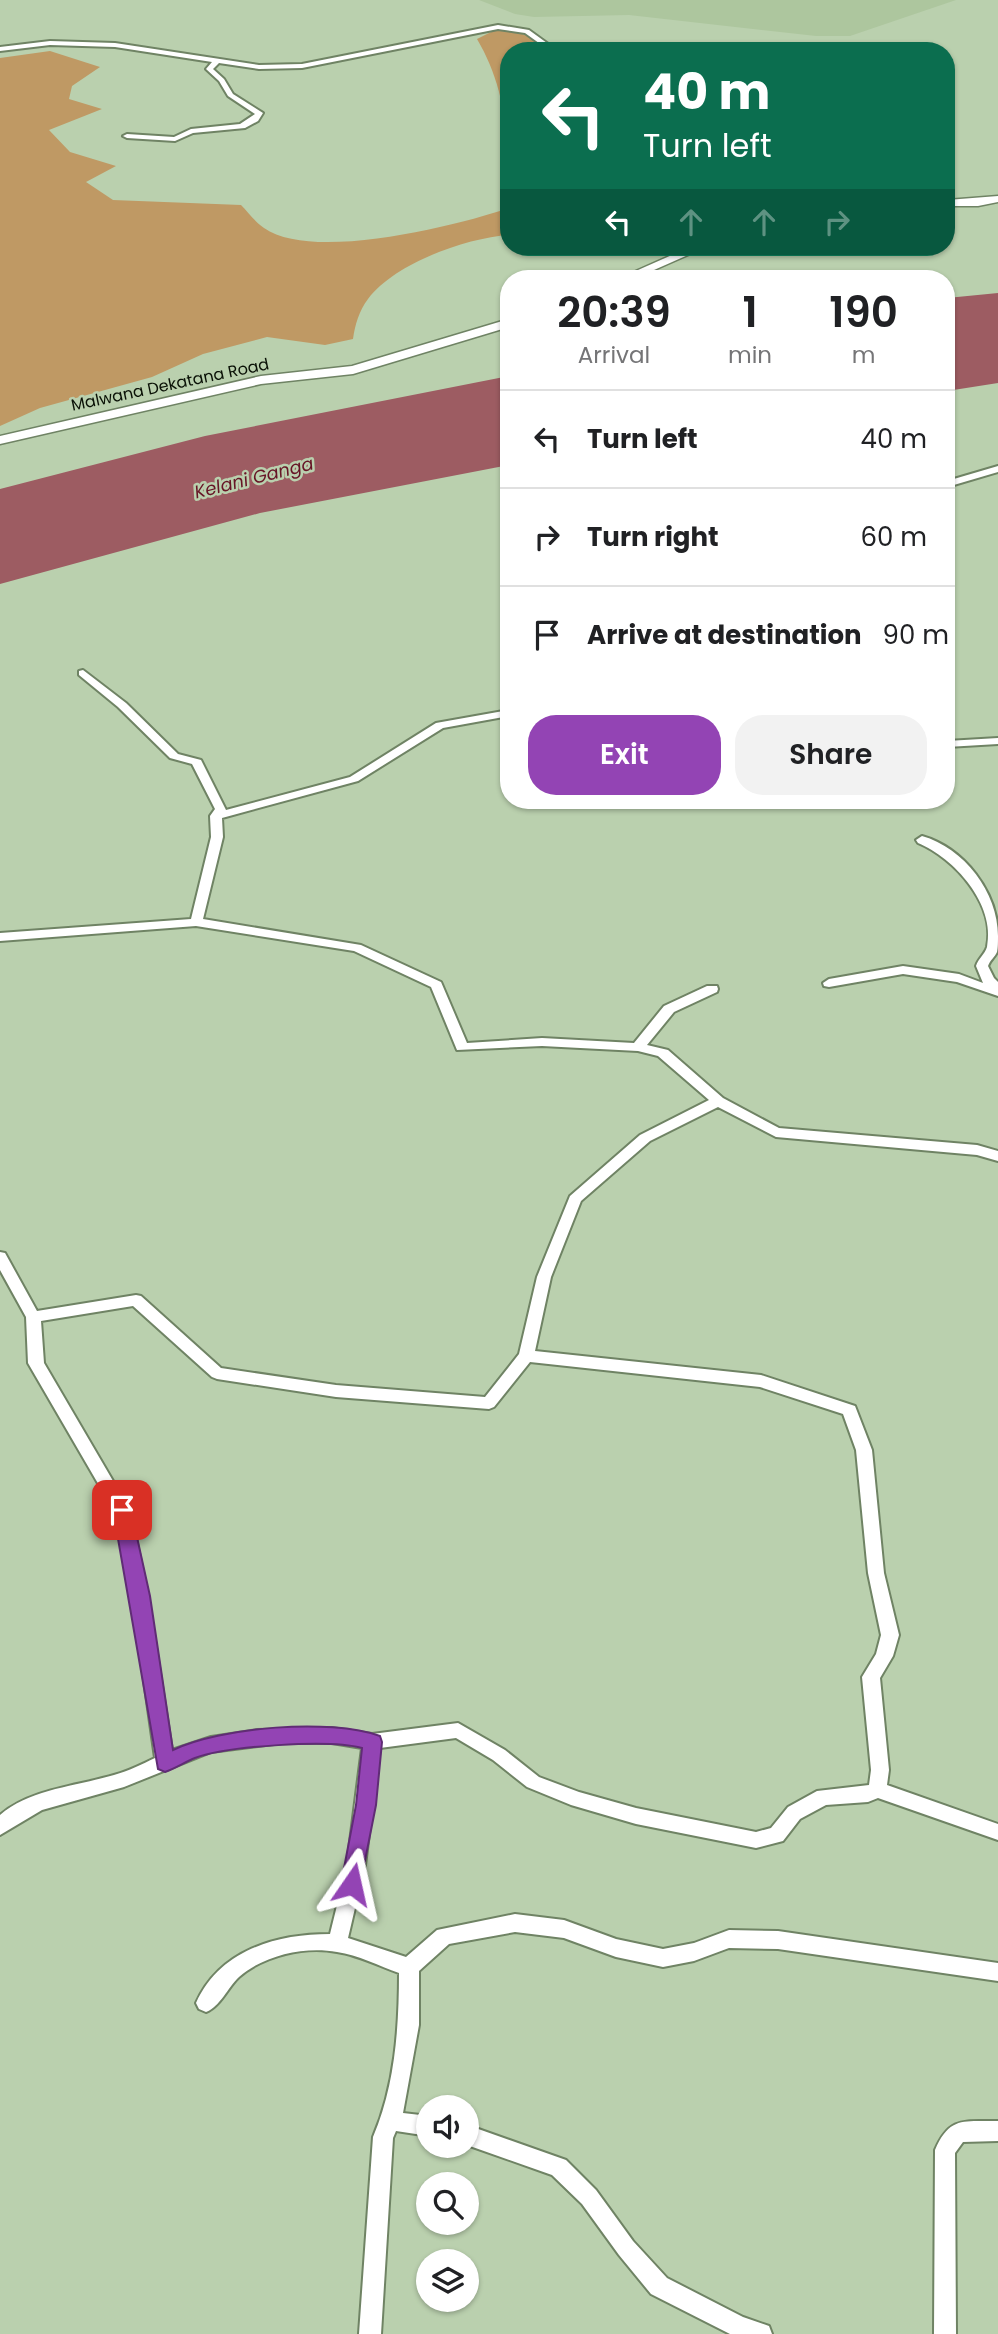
<!DOCTYPE html>
<html lang="en">
<head>
<meta charset="utf-8">
<style>
	body { margin:0; font-family:Poppins,sans-serif; background:#f2f2f2; color:#202124; height:100vh; display:flex; flex-direction:column; font-size:26px; white-space:nowrap }
	* { box-sizing:border-box; margin:0 }
	p { font-size:23px; color:#757577 }
	.icon { flex:none; width:38px; height:38px; fill:none; stroke:currentColor; stroke-width:2; stroke-linecap:round; stroke-linejoin:round }
	.map { position:relative; flex:1; overflow:hidden }
	.sheet { position:absolute; left:500px; top:270px; width:455px; height:539px; display:flex; flex-direction:column; background:#fff; border-radius:28px; box-shadow:0 2px 5px #0004 }
	.sheet>* { flex:none }
	.top-card { position:absolute; left:500px; top:42px; width:455px; height:214px; border-radius:28px; box-shadow:0 2px 5px #0004; background:#0b6e4f; color:#fff; overflow:hidden }
	.buttons { position:absolute; left:416px; top:2095px; display:grid; gap:14px }
	.buttons a { display:grid; place-items:center; width:63px; height:63px; border-radius:50%; background:#fff; box-shadow:0 2px 5px #0004; font-size:35px }
	.pin { position:absolute; display:grid; place-items:center; width:60px; height:60px; color:#fff; margin:-30px; border-radius:14px; box-shadow:0 4px 10px #0006 }
	.me { position:absolute; width:77px; margin:-38px; rotate:11deg; stroke-linejoin:round; filter:drop-shadow(0 0 5px #0008) }
	.turn { display:flex; align-items:center; gap:24px; height:147px; padding:0 28px; font-size:32px }
	.turn .icon { width:91px; height:91px; stroke-width:2.5 }
	.turn b { display:block; font-size:49px; line-height:60px }
	.lanes { display:flex; align-items:center; height:66px; padding:0 28px; background:#0003; justify-content:center; gap:35px; direction:ltr }
	.lanes .off { opacity:.35 }
	.eta { display:flex; justify-content:space-evenly; align-items:center; height:119px; text-align:center }
	.eta b { font-size:42px; font-weight:600; line-height:49px }
	.cta { display:flex; gap:14px; margin-top:auto; padding:14px 28px }
	.cta a { flex:1; height:80px; border-radius:28px; background:#9344b4; color:#fff; font-size:28px; font-weight:600; line-height:80px; text-align:center }
	.cta a+a { background:#f2f2f2; color:#202124 }
	ul { padding:0; list-style:none }
	li { display:flex; align-items:center; gap:21px; height:98px; padding:0 28px; border-top:2px solid #e0e0e0 }
	li div { flex:1 }
	li b { display:block; font-size:26px }
	li em { font-style:normal }
	.map>svg:first-child { display:block }
	.built { fill:#adc69e }
	.green { fill:#bf9964 }
	.water { fill:#9d5c62 }
	.lines { fill:none; stroke-linecap:round; stroke-linejoin:round }
	.minor-casing { stroke:#6f8364; stroke-width:4 }
	.secondary-casing { stroke:#6f8364; stroke-width:3 }
	.minor { fill:#fff; fill-rule:evenodd }
	.secondary { fill:#fff; fill-rule:evenodd }
	.route { fill:#9344b4; stroke:#602c75; stroke-width:2 }
	.labels { text-anchor:middle; stroke-width:5; stroke-linejoin:round; paint-order:stroke }
	.far-street-label { font-size:16px; fill:#0a1106; stroke:#bad0ae }
	.far-water-label { font-size:18px; font-style:italic; fill:#671526; stroke:#bad0ae }
</style>
</head>
<body>
<div class="map">
<svg width="998" height="2334" viewBox="0 0 998 2334">
	<rect width="100%" height="100%" fill="#bad0ae"/>
	<path class="built" d="M479,0h477l-106,36h-34l-187,-21 -95,2 -19,-3z"/>
	<g class="green">
		<path d="M493,31c22,0 38,1 53,20h-37v104l-3,-4c1,-39 -9,-78 -29,-112z"/>
		<path d="M50,51l50,16 -28,19 -3,13 33,10 -53,21 21,22 46,14 -30,16 27,18 128,5c7,7 14,17 23,23 48,34 192,-2 245,-20v27c-43,3 -114,28 -141,64 -9,12 -13,26 -15,40l-28,6 -58,-8 -64,17 -51,23 -112,31 -40,18v-368z"/>
	</g>
	<g class="water">
		<path d="M998,293v90l-51,8v-93z"/>
		<path d="M509,376v89l-249,48 -260,71v-95l205,-53z"/>
	</g>
	<g class="lines">
		<defs>
			<g id="minor">
				<path d="M498,25l31,5 29,21h-8l-25,-18 -27,-4 -196,39 -43,1 -40,-6 -6,6 11,10 9,15 30,19 -5,8 -13,7 -52,5 -18,8 -48,-3 -4,-2 4,-2 47,3 17,-8 49,-5 15,-10 -27,-18 -9,-15 -13,-12 6,-7 -97,-15 -65,-2 -50,6v-4l50,-6 65,2 144,22 43,-1z"/>
				<path d="M998,466v6l-51,15v-6z"/>
				<path d="M83,670l43,33 52,51 23,6 25,50 124,-33 86,-54 73,-13v6l-66,12 -85,53 -136,37 1,19 -20,82 158,26 80,37 26,61 75,-5 92,5 30,-37 43,-20h10l1,3 -1,3 -43,20 -27,33 21,5 55,48 56,30 198,17 21,6v10l-21,-6 -201,-18 -58,-30 -68,34 -69,60 -30,76 -16,74 226,24 94,31 17,44 12,123 15,62 -6,21 -13,22 9,92 -2,15 111,39v16l-120,-42 -10,4 -42,3 -26,14 -17,22 -27,7 -120,-24 -65,-19 -44,-18 -34,-27 -37,-22 -76,10 -15,117 -17,73 58,19 31,-27 78,-16 49,6 52,19 47,10 31,-6 35,-13 49,1 220,32v18l-220,-32 -49,-1 -35,13 -31,6 -47,-10 -52,-19 -49,-6 -66,12 -30,27v54l-16,88 26,3v20l-33,-5 -3,7 -12,196h-22l14,-197c22,-51 26,-109 26,-164 -20,-7 -41,-18 -62,-21 -32,-6 -73,3 -98,25 -11,10 -19,30 -33,35l-7,-3 -3,-6c24,-53 80,-69 134,-69l17,-69 15,-117 -30,-5h-50l-71,9 -87,35 -82,23 -42,25v-20c30,-26 77,-29 114,-40 15,-4 28,-11 41,-17l-23,-162 -18,-85 -86,-148 -2,-46 -26,-47v-18l5,1 32,58 99,-16 5,1 80,72 115,17 149,12 34,-43 18,-77 33,-81 70,-61 69,-35 -51,-44 -20,-5 -96,-5 -85,4 -26,-63 -77,-36 -158,-25 -196,15v-8l191,-14 20,-82 -1,-21 5,-7 -23,-45 -22,-6 -52,-51 -39,-32v-4zM133,1306l79,71 5,2 119,18 153,12 5,-2 36,-45 230,25 83,27 13,36 12,123 13,62 -5,19 -14,23 9,93 -2,15 -52,6 -29,16 -17,21 -15,4 -120,-24 -57,-16 -40,-15 -34,-27 -47,-27 -86,11 -40,-6 -75,2 -46,7 -39,13 -24,-154 -18,-86 -86,-147 -3,-42z"/>
				<path d="M998,738v6l-51,3v-6z"/>
				<path d="M922,836c42,12 76,56 76,100 0,5 0,12 -1,16 -2,5 -7,8 -9,14l6,12 4,4v14l-41,-14 -54,-8 -74,13 -5,-1 -1,-3 6,-4 74,-13 56,8 24,9 -7,-17c2,-7 9,-12 11,-19 9,-43 -33,-89 -69,-104l-2,-3z"/>
				<path d="M998,2121v20l-35,1 -8,11 1,181h-22l1,-184c15,-35 30,-28 63,-29z"/>
				<path d="M467,2125l99,35 30,30 37,51 34,37 76,39 26,9 3,8h-42l-79,-40 -32,-39 -37,-51 -30,-29 -85,-30z"/>
			</g>
			<g id="secondary">
				<path d="M998,196v6l-20,4h-31v-6z"/>
				<path d="M690,247h16l-70,31h-16z"/>
				<path d="M509,319v8l-156,47 -92,10 -261,60v-8l261,-60 91,-10z"/>
			</g>
		</defs>
		<use href="#minor" class="minor-casing"/>
		<use href="#secondary" class="secondary-casing"/>
		<use href="#minor" class="minor"/>
		<use href="#secondary" class="secondary"/>
	</g>
	<path class="route" d="M122,1503l9,7 19,86 23,154c49,-23 156,-32 207,-14l2,6 -6,63 -17,86 -7,2 -8,-2 -3,-7 15,-79 6,-57c-34,-9 -134,-2 -167,10 -10,4 -19,10 -30,14l-7,-3 -45,-259z"/>
	<g class="labels">
		<g class="far-street-label">
			<text transform="translate(170 384) rotate(-12)" y="6">Malwana Dekatana Road</text>
		</g>
		<g class="far-water-label">
			<text transform="translate(254 478) rotate(-14)" y="6">Kelani Ganga</text>
		</g>
	</g>
</svg>
<div class="buttons">
<a><svg class="icon" aria-label="sound" viewBox="0 0 24 24"><path d="M4 9h4l5-4v14l-5-4H4zM17 9q2 3 0 6"/></svg></a>
<a><svg class="icon" aria-label="search" viewBox="0 0 24 24"><circle cx="10" cy="10" r="6"/><path d="M15 15l6 6"/></svg></a>
<a><svg class="icon" aria-label="layers" viewBox="0 0 24 24"><path d="M12 4l9 5-9 5-9-5zM3 14l9 5 9-5"/></svg></a>
</div>
<div class="pin" style="left:122px;top:1510px;background:#d93025"><svg class="icon" aria-label="arrive" viewBox="0 0 24 24"><path d="M6 21V4h12l-3 4 3 4H6"/></svg></div>
<svg class="me" style="left:352px;top:1884px" viewBox="-20 -20 40 40"><path d="M0-17L14 15 0 8-14 15z" fill="#9344b4" stroke="#fff" stroke-width="4"/></svg>
<div class="top-card">
<div class="turn"><svg class="icon" aria-label="left" viewBox="0 0 24 24"><path d="M17 20v-9H6M10 6l-5 5 5 5"/></svg><div><b>40 m</b>Turn left</div></div>
<div class="lanes"><svg class="icon" aria-label="left" viewBox="0 0 24 24"><path d="M17 20v-9H6M10 6l-5 5 5 5"/></svg><svg class="icon off" aria-label="ahead" viewBox="0 0 24 24"><path d="M12 20V5M6 11l6-6 6 6"/></svg><svg class="icon off" aria-label="ahead" viewBox="0 0 24 24"><path d="M12 20V5M6 11l6-6 6 6"/></svg><svg class="icon off" aria-label="right" viewBox="0 0 24 24"><path d="M7 20v-9h11M14 6l5 5-5 5"/></svg></div>
</div>
<section class="sheet">
<div class="eta">
<div><b>20:39</b><p>Arrival</p></div>
<div><b>1</b><p>min</p></div>
<div><b>190</b><p>m</p></div>
</div>
<ul>
<li><svg class="icon" aria-label="left" viewBox="0 0 24 24"><path d="M17 20v-9H6M10 6l-5 5 5 5"/></svg><div><b>Turn left</b></div><em>40 m</em></li>
<li><svg class="icon" aria-label="right" viewBox="0 0 24 24"><path d="M7 20v-9h11M14 6l5 5-5 5"/></svg><div><b>Turn right</b></div><em>60 m</em></li>
<li><svg class="icon" aria-label="arrive" viewBox="0 0 24 24"><path d="M6 21V4h12l-3 4 3 4H6"/></svg><div><b>Arrive at destination</b></div><em>90 m</em></li>
</ul>
<div class="cta"><a>Exit</a><a>Share</a></div>
</section>
</div>
</body>
</html>
